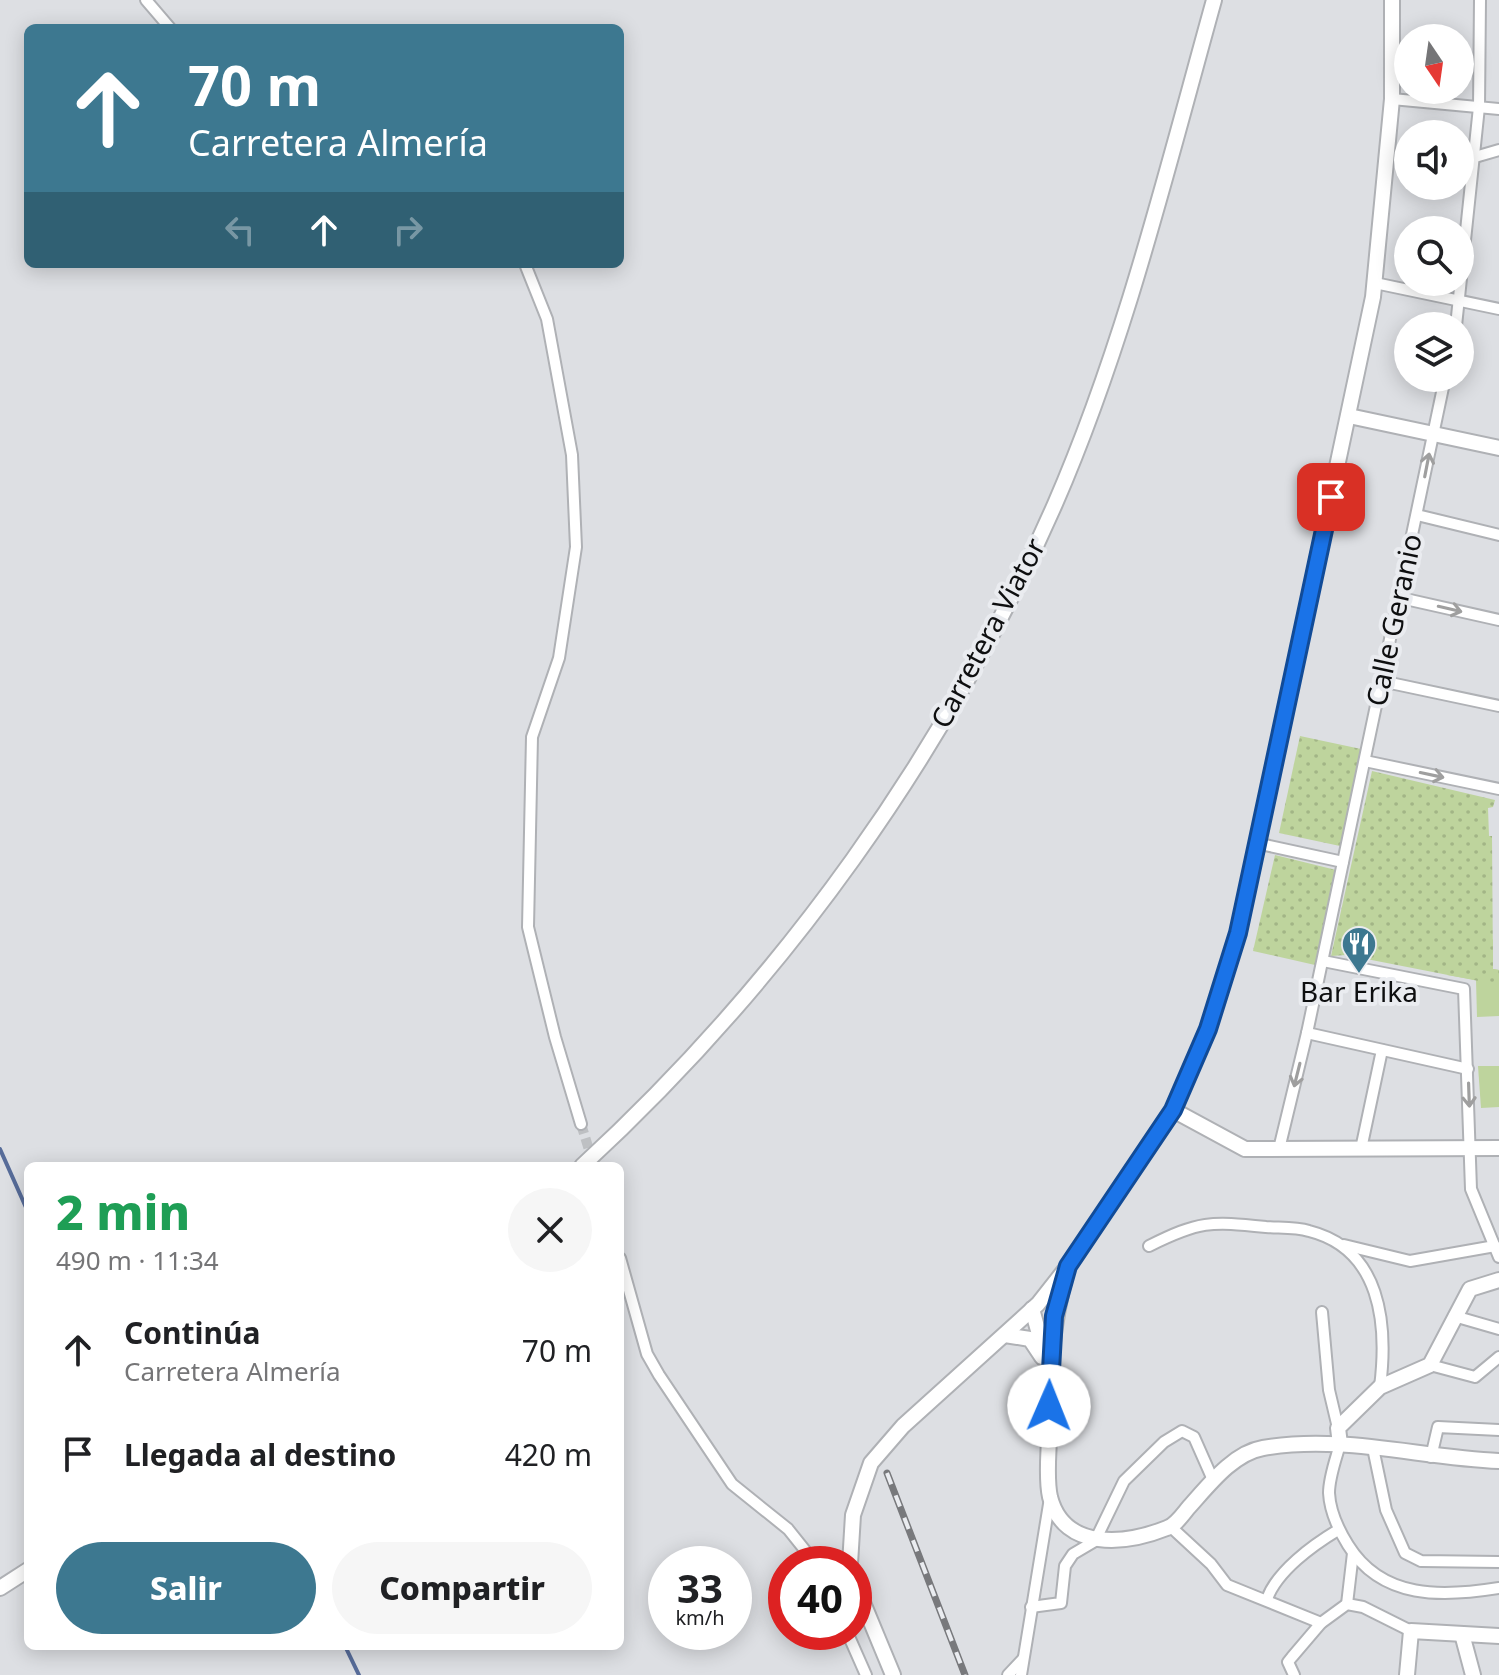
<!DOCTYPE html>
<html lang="es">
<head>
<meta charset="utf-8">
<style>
	body { margin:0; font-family:"Noto Sans",sans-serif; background:#f6f6f6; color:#202124; height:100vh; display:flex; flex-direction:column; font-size:30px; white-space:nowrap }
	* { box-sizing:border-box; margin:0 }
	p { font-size:26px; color:#757577 }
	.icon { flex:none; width:44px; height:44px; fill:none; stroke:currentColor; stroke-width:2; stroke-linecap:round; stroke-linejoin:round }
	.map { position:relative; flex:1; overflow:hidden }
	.panel { position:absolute; left:24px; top:1162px; width:600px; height:488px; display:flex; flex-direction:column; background:#fff; border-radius:12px; box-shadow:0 4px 20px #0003 }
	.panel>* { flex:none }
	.banner { position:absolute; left:24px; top:24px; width:600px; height:244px; border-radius:12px; box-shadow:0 4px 20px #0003; background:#3d7890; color:#fff; overflow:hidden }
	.needle { width:52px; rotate:167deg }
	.buttons { position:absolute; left:1394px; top:24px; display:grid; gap:16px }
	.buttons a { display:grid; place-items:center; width:80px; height:80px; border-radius:50%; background:#fff; box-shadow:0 4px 20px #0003; font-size:40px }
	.speed { position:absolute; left:648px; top:1546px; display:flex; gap:16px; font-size:40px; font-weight:700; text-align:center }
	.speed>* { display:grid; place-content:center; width:104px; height:104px; border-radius:50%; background:#fff; box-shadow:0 4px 20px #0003; line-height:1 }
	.speed small { font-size:20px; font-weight:400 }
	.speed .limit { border:12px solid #d22; background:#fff; color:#111 }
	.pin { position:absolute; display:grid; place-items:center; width:68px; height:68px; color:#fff; margin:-34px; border-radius:16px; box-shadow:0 4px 12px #0006 }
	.me { position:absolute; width:88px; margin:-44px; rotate:1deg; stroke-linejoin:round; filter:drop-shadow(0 0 6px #0008) }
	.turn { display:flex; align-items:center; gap:28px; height:168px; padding:0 32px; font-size:36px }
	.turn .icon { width:104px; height:104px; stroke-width:2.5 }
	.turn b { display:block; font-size:56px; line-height:68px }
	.lanes { display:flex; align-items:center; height:76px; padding:0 32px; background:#0003; justify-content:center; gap:40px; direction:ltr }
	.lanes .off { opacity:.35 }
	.round { display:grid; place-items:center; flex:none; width:84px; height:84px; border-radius:42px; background:#f6f6f6 }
	.summary { display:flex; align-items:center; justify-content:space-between; height:136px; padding:0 32px }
	h1 { font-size:48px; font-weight:800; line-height:60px; color:#1e9e55 }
	.cta { display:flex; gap:16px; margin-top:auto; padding:16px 32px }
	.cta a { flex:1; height:92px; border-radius:48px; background:#3d7890; color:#fff; font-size:32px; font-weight:800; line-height:92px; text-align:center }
	.cta a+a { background:#f6f6f6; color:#202124 }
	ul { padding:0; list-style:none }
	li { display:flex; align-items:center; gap:24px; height:104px; padding:0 32px }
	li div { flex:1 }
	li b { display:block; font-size:30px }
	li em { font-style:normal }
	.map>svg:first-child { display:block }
	.green { fill:#bed49d }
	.park { fill:url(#park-dots) }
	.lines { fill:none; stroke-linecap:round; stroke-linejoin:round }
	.stream { stroke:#576c99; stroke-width:4 }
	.street-tunnel { stroke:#bec0c3; stroke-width:10; stroke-dasharray:10 5; stroke-linecap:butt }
	.street-casing { stroke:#afb1b5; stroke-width:14 }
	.secondary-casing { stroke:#afb1b5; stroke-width:18 }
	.street { stroke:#fff; stroke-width:10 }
	.secondary { stroke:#fff; stroke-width:14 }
	.rail-casing { stroke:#78797c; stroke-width:7 }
	.rail { stroke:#eaecf0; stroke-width:4; stroke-dasharray:12; stroke-linecap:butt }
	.oneway { stroke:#9f9f9f }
	.route-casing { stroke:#114b97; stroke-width:20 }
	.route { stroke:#1a73e8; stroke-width:14 }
	.labels { text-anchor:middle; stroke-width:8; stroke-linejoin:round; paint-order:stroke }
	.street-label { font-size:28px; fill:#0e0f10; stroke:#eaecf0 }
	.poi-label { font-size:28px; fill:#0e0f10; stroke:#eaecf0 }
</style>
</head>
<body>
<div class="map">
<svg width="1499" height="1675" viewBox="0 0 1499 1675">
	<defs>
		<pattern id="park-dots" width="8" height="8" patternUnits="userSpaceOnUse" patternTransform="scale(2)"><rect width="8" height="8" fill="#bed49d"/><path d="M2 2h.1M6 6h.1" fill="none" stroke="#a2b586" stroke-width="1.8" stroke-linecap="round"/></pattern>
	</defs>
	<rect width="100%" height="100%" fill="#dddfe3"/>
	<g class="green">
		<path d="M1493,939v30l6,1v46l-22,1 -1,-37 -29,-5z"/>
		<path d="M1478,1066h21v41l-18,1z"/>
	</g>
	<g class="park">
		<path d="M1300,736l61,13 -21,97 -61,-13z"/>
		<path d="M1372,771l123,29 -2,7 -5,1 1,28h3l1,133 6,1v15l-153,-30 -15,1z"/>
		<path d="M1275,855l61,15 -21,95 -62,-14z"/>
	</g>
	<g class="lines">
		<g class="stream">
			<path d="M0,1149l28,63"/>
			<path d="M345,1646l14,29"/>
		</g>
		<path class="street-tunnel" d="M581,1124l13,42"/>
		<defs>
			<g id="street">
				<path d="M146,0l24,28"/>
				<path d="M1392,99l107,10"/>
				<path d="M1475,157l24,-7"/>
				<path d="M525,264l22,55 25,136 4,92 -17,111 -27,79 -4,190 27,110 26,87"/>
				<path d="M1375,283l124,26"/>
				<path d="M1456,326l23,-219 1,-107"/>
				<path d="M1417,515l82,20"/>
				<path d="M1401,598l98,22"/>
				<path d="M1381,681l118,25"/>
				<path d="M1365,761l134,28"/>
				<path d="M1256,843l87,19"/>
				<path d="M1323,961l141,28 7,200 28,68"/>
				<path d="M1307,1033l161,36"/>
				<path d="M1279,1149l28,-116 138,-655"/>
				<path d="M1361,1149l21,-99"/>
				<path d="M1344,1245l66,16 85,-15"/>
				<path d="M1149,1246c50,-25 61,-25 117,-19 14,1 30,0 43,4 72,18 79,93 71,156"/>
				<path d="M620,1258l27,96 12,21 73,109 56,45 28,35"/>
				<path d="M1322,1312l7,78 9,38"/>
				<path d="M1454,1316l45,13"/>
				<path d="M1430,1365l45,12 24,-20"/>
				<path d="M1340,1444c-4,15 -11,33 -11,49 1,19 9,36 19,52 34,55 95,52 151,43"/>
				<path d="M1373,1448l13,62 19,43 16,8 78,1"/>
				<path d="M1431,1457l7,-30 61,3"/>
				<path d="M1171,1527l40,37 16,21 94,38"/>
				<path d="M1267,1599c10,-28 46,-54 71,-69"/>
				<path d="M1347,1604l6,-51"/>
				<path d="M1031,1607l30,-4 4,-37 8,-12 22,-13 29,-60 40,-39 18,-11 12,6 19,43"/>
				<path d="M847,1632l19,43"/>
				<path d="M1008,1675l15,-16"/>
				<path d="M1021,1675l29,-177"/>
				<path d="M1294,1675l-6,-13 4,-5 29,-34 26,-19 16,3 48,24"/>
			</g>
			<g id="secondary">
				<path d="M1349,416l150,32"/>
				<path d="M1173,1110l72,39 254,-1"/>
				<path d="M582,1166c202,-186 363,-411 473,-662 70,-161 112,-335 159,-504"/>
				<path d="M1066,1274c-14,50 -17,98 -17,150 1,22 -4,51 1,73 14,55 77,47 117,31 9,-3 16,-14 22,-21 19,-21 44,-54 74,-59 78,-14 158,10 236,13"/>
				<path d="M1032,1309l14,50"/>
				<path d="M1005,1335l25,4 12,18"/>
				<path d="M1340,1444l-2,-16 42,-41 50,-22 40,-76 29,-9"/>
				<path d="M850,1564l3,-49 18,-52 32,-37 135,-122 30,-38 105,-156 35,-81 30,-96 135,-636 19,-198v-99"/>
				<path d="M854,1581l39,94"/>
				<path d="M0,1588l28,-18"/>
				<path d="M1462,1634l11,41"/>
				<path d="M1407,1675l4,-44 88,5"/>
			</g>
		</defs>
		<use href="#street" class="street-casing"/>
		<use href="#secondary" class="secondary-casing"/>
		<use href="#street" class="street"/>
		<use href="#secondary" class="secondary"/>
		<defs>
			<path id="rail" d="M887,1473l78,202"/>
		</defs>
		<use href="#rail" class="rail-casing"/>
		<use href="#rail" class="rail"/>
	</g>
	<defs><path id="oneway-shaft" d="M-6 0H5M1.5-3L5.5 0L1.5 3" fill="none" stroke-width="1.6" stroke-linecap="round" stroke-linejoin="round" transform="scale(2)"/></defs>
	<g class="oneway">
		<use href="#oneway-shaft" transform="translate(1427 465) rotate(-79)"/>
		<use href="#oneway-shaft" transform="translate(1450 609) rotate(13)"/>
		<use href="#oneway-shaft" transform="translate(1432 775) rotate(12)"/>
		<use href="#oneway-shaft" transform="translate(1297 1075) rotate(104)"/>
		<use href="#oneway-shaft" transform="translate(1469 1095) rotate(88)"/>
	</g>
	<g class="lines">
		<defs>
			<path id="route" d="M1049,1406l5,-90 14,-50 105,-156 35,-81 30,-96 93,-436"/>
		</defs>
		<use href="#route" class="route-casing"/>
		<use href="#route" class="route"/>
	</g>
	<defs>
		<symbol id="restaurant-pin" viewBox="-11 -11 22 30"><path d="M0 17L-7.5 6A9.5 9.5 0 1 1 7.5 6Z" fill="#3d7890" stroke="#eaecf0"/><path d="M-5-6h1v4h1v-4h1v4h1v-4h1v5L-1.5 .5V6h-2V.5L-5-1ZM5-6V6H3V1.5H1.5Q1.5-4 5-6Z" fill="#fff"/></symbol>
	</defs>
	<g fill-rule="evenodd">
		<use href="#restaurant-pin" x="1339" y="924" width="40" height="54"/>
	</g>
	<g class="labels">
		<g class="street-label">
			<text transform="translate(1394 620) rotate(-78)" y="10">Calle Geranio</text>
			<text transform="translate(988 633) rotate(-62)" y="10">Carretera Viator</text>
		</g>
		<g class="poi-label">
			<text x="1359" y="1002">Bar Erika</text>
		</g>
	</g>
</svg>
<div class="buttons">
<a><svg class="needle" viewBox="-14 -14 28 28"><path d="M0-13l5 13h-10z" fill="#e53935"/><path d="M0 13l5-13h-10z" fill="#757577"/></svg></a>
<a><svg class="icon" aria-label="sound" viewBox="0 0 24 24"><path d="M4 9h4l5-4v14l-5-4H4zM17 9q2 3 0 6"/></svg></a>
<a><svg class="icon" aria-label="search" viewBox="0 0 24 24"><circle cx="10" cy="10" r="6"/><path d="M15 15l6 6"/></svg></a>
<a><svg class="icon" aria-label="layers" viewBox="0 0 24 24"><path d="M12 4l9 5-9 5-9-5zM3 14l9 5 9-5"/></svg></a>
</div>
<div class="speed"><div>33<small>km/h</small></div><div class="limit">40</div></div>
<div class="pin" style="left:1331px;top:497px;background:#d93025"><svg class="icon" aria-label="arrive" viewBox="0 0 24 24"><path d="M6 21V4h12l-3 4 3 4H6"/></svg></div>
<svg class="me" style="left:1049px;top:1406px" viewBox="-20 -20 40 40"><circle r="19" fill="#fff"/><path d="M0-13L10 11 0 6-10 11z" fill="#1a73e8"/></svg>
<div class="banner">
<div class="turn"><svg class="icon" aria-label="ahead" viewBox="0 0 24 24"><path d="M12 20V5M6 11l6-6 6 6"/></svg><div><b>70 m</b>Carretera Almería</div></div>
<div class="lanes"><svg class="icon off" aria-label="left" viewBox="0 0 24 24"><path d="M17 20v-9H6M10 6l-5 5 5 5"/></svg><svg class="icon" aria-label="ahead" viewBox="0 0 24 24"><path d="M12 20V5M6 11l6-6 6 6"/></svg><svg class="icon off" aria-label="right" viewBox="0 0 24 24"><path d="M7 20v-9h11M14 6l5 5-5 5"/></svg></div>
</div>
<section class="panel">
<div class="summary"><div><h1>2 min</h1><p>490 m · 11:34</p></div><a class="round"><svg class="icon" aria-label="close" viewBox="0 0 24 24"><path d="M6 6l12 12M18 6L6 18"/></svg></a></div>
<ul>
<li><svg class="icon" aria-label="ahead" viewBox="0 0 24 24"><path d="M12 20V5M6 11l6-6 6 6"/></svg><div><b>Continúa</b><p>Carretera Almería</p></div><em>70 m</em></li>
<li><svg class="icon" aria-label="arrive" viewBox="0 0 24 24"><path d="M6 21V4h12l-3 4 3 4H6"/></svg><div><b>Llegada al destino</b></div><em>420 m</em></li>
</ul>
<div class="cta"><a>Salir</a><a>Compartir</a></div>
</section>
</div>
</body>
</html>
